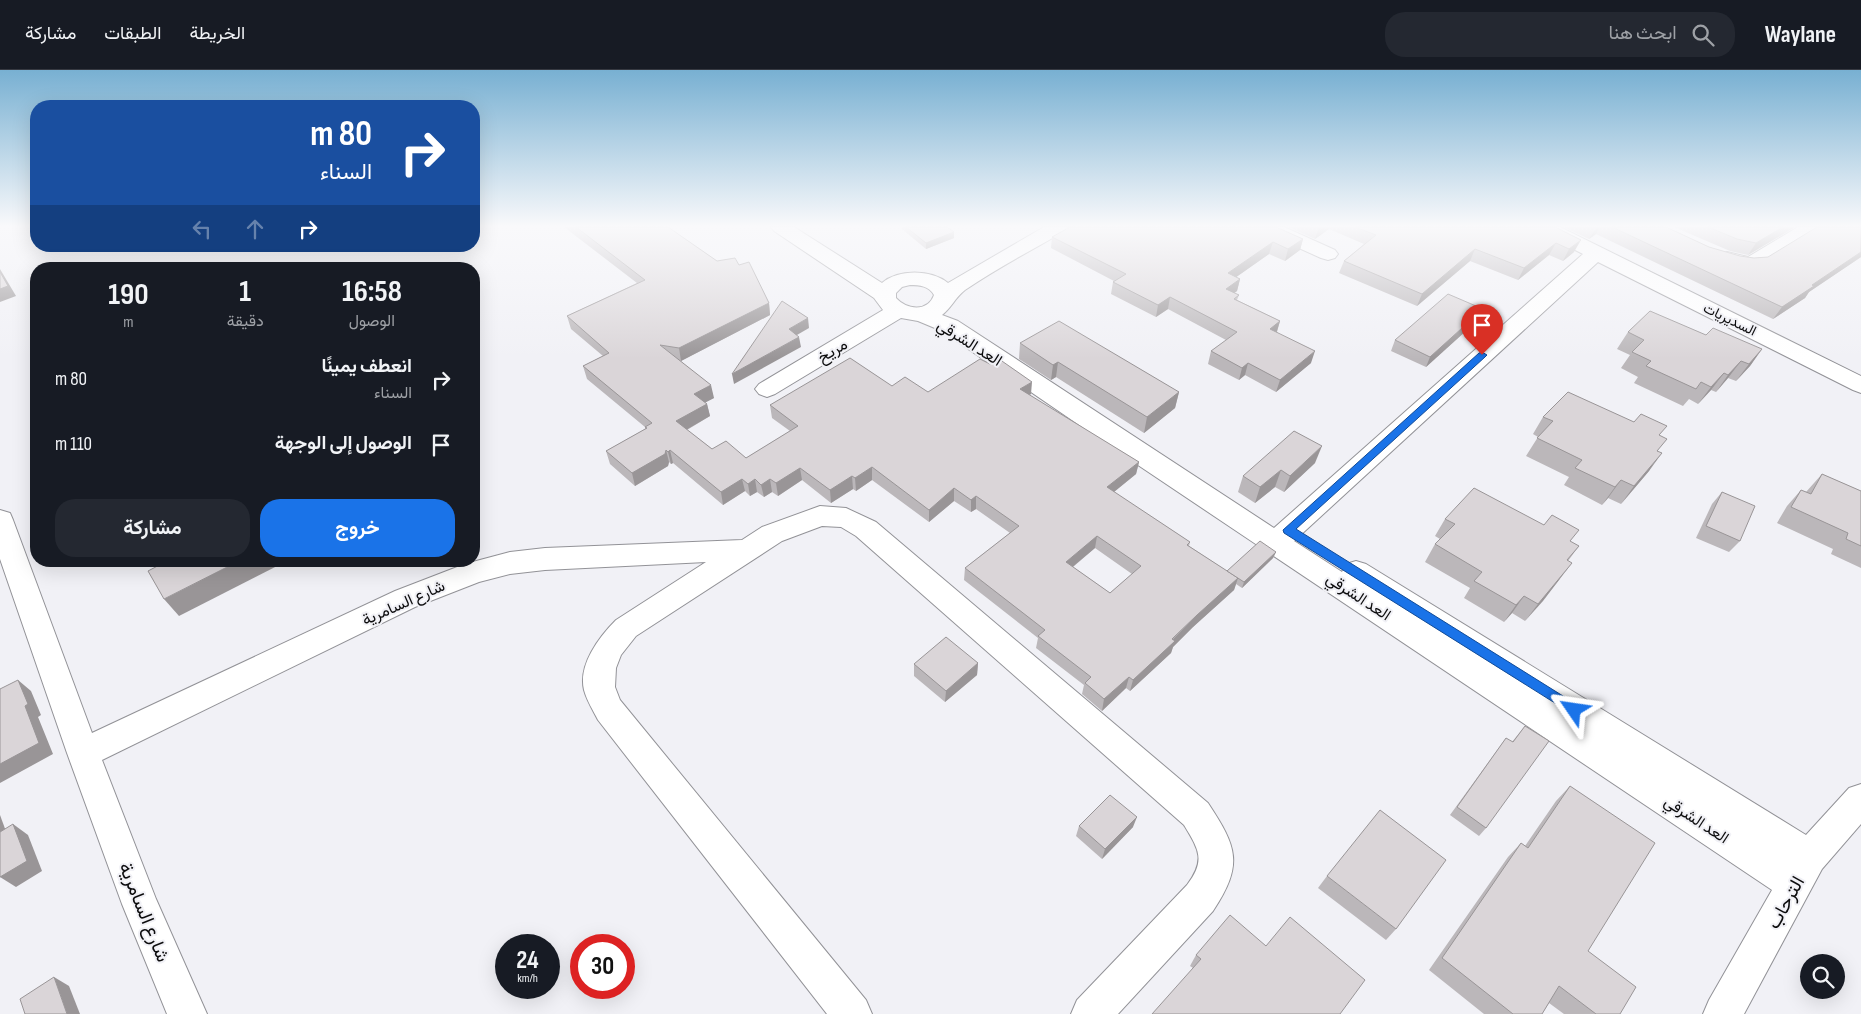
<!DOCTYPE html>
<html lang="ar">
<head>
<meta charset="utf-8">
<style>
	body { margin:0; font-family:"Sofia Sans Condensed",Vazirmatn,sans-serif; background:#242831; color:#f1f3f6; direction:rtl; height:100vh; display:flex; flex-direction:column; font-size:19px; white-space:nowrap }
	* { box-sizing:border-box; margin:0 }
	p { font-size:16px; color:#9ea1a6 }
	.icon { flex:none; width:28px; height:28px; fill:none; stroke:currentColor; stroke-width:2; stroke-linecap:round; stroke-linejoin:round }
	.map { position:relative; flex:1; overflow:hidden; direction:ltr }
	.details { position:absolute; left:30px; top:192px; width:450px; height:305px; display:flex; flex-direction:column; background:#171b24; border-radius:20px; box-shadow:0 5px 20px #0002; direction:rtl }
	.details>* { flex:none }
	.hud { position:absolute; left:30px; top:30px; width:450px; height:152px; border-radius:20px; box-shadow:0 5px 20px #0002; direction:rtl; background:#1a4fa0; color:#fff; overflow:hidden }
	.controls { position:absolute; left:1800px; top:884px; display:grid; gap:10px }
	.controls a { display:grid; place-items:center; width:45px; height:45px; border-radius:50%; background:#171b24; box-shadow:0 5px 20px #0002; font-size:25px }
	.speed { position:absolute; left:495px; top:864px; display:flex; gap:10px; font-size:25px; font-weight:700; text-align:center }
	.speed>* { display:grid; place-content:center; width:65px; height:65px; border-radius:50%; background:#171b24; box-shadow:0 5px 20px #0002; line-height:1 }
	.speed small { font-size:12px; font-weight:400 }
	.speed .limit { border:8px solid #d22; background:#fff; color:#111 }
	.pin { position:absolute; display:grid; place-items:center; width:42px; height:42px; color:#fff; margin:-51px -21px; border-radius:50% 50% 50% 0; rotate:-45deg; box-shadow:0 0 5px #0007 }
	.pin .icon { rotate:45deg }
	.me { position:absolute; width:55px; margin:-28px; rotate:302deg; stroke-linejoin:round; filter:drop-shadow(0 0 4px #0008) }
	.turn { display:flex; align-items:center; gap:18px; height:105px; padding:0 25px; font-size:22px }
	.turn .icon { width:65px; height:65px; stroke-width:2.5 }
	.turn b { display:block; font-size:35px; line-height:42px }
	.lanes { display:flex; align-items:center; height:48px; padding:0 25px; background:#0003; justify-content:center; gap:25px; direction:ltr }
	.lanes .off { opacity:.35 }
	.eta { display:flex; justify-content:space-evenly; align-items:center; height:85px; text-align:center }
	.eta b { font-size:30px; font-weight:700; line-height:35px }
	.action { display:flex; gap:10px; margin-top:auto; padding:10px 25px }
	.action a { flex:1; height:58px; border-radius:20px; background:#1a73e8; color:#fff; font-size:20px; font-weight:700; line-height:58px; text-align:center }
	.action a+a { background:#242831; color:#f1f3f6 }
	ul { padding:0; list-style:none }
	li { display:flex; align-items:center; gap:15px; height:65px; padding:0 25px }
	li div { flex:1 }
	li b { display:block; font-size:19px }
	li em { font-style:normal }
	header { display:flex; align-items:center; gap:30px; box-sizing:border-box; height:70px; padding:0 25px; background:#171b24; border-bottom:1px solid #363941 }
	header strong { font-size:24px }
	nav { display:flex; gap:28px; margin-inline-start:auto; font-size:18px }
	.search { width:350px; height:45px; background:#242831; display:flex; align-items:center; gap:12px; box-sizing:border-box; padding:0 18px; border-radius:20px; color:#9ea1a6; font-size:19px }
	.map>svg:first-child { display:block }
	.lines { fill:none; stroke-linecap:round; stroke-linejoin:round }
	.minor-casing { stroke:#929297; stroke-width:2 }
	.minor { fill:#fff; fill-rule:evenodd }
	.wall { fill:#bbb7ba; fill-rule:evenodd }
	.shaded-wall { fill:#999597 }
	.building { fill:#dad5d8; stroke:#999597; fill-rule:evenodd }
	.route { fill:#1a73e8; stroke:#114b97 }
	.labels { text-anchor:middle; stroke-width:4; stroke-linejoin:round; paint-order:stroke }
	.far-street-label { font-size:14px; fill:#0c0c0d; stroke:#f1f1f6 }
	.street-label { font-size:16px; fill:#0c0c0d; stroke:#f1f1f6 }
	.near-street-label { font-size:19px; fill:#0c0c0d; stroke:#f1f1f6 }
</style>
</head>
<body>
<header>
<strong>Waylane</strong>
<div class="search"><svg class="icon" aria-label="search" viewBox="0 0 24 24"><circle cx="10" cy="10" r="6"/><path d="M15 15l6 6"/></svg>ابحث هنا</div>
<nav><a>الخريطة</a><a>الطبقات</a><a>مشاركة</a></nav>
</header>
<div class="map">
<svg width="1861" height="944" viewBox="0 0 1861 944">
	<rect width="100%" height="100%" fill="#f1f1f6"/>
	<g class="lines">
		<defs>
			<g id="minor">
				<path d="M771,157h23l88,56c16,-14 49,-14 66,0l96,-56h24l-3,4c-33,19 -68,37 -100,59 -11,9 -13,17 -23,25l16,6 316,207 309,-274 -45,-23 -3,-4h25l301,149v17l-8,-3 -255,-128 -304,279 48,31 4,-8 10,-3 10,3 440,271 43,-47 12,-4v40l-39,45 -78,145h-41l6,-14 63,-110 -652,-437 -178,-122 -24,-10 -17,-3 -126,76 -8,3 -8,-3 -4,-5 4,-5 124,-74 -9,-12 -100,-67zM910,215c10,0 19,1 24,10 -6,17 -27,15 -38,3v-5l6,-6z"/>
				<path d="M1258,157h26l51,23 3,4 -3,4 -7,2 -7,-2 -60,-27z"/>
				<path d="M1798,157h24l-3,4 -60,36c-12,3 -35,2 -42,-9l3,-4 7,-2 21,5z"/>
				<path d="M820,436l26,2 30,14 332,281c29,44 36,61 5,108l-95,103h-47l6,-14 110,-115c19,-25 12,-35 -3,-60l-328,-289 -15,-9 -19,-1 -40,15 -146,95 -15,19 -5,13 -1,19 5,13 246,300 6,14h-45l-229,-294c-5,-10 -11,-19 -14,-30 -6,-25 15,-53 32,-70l90,-58 -161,8 -35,4 -31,8 -64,25 -313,153 54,139 51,115h-40l-45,-110 -55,-151 -67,-194v-49l10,3 3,7 79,213 303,-142 70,-27 45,-12 35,-4 197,-8 20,-13z"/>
			</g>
		</defs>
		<use href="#minor" class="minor-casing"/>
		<use href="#minor" class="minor"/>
	</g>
	<g class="wall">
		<path d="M564,157h104l49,34 22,4 30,38 1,12 -89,46 -1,-1 34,38 -9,4 2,2 3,12 -23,14 25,19 34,9 44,-27 -18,-13 -2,-13 122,-19 36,6 103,2 -2,1 110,67 -3,12 -22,18 76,50 -1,4 38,25 49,-19 -3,6 -31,30 -6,-4 -2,6 -41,37 -20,20 -2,6 -41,38 -4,-3 -24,23 -20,-17 2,-9 -48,-37 2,-10 -74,-58 1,-12 45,-35 -34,-24 -5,3 -17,-11 -25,21 -57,-42 -16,11 -3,-2 -22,14 -29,-23 -24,16 -6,-4 -8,5 -7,-5 -7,4 -5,-5 -22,14 -50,-42 -2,1 -2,-2 -1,4 -33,20 -25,-22 -4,-13 39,-22v-2l-58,-48 -4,-13 20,-10 -32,-27 -4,-13 70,-33zM1095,478l37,26 -22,19 -37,-26z"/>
		<path d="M902,157h45l7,11 -28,11 -24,-20z"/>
		<path d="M1288,157h267l19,25 -11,9 -14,-6 -31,25 -48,-19 -53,45 -78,-33 5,-12 20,-17 -35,-15 -14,10z"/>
		<path d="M1563,157h103l43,20 31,9 14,2 14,-1 93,-30v30l-52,35 -4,6 -32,21 -177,-85 -7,5z"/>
		<path d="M1674,157h121l-47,28 -18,-4z"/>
		<path d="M1052,167l251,2 -3,11 -15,11 -16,-7 -33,23 4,2 -3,12 -3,2 5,2 -2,5 43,21 -3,11 34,31 -35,29 -31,-17 -6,5 -31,-16 3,-13 15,-11 -58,-31 -12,8 -45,-23 2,-12 1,-1 -63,-33z"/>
		<path d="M1483,239l-5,11 -52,47 -35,-16 4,-11z"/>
		<path d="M1628,262l78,3 56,14 -12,17 -14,15 -8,-3 -12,14 -5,-2 -13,14 -9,-5 -6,7 -49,-23 4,-6 -17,-9 9,-13 -13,-6z"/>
		<path d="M1020,273l159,49 -4,16 -31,25 -88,-56 -5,3 -32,-21z"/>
		<path d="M1543,347l116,19 -1,15 -9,20 -28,33 -13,-6 -6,7 -38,-20 5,-8 -43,-21 12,-19 -5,-3z"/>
		<path d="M1315,393l-31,29 -9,-5 -20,16 -17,-11 5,-16z"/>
		<path d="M1822,404l39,17v77l-30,-14 2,-5 -56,-26 10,-17 14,-16 5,2z"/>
		<path d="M1722,422l18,49 -11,11 -33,-14 16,-34z"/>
		<path d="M1445,449l126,23 8,4 -11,15 -9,19 -34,41 -13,-8 -8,9 -40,-24 6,-10 -45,-26 10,-18 5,-5 -5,-3z"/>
		<path d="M978,593l-1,12 -32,27 -31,-26v-12z"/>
		<path d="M1525,656l-39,102 -7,8 -29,-21 56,-77 6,4z"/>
		<path d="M1570,716l18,165 32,63h-56l-15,-11 -7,11h-58l-55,-44 79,-113 13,-14 4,3 31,-45z"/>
		<path d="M1079,756l54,1 -31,32 -26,-23z"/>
		<path d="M1327,806l69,53 -10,11 -68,-52z"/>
		<path d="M1196,885l144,59 -147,-46 -3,-2z"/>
	</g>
	<g class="shaded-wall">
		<path d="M1319,157h11l-1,2 -14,10z"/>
		<path d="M1597,157h3l-4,7 -7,5z"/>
		<path d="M1783,157h12l-47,28 8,-12z"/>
		<path d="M954,162v6l-28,11v-6z"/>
		<path d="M1303,169l-3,11 -15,11 3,-12z"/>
		<path d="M1581,170l-7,12 -11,9 6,-12z"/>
		<path d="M1273,172l-4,12 -44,31 3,-12z"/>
		<path d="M1556,173l-7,12 -31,25 6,-12z"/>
		<path d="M1475,179l-5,12 -53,45 5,-12z"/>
		<path d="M1861,182v5l-52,35 -4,6 -32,21 9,-12 30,-22z"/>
		<path d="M0,199l16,27 -16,6z"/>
		<path d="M1240,209l-3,12 -14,10 3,-12z"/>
		<path d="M1170,227l-2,12 -12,8 2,-12z"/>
		<path d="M769,233l1,12 -89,46 -2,-13z"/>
		<path d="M1483,239l-5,11 -52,47 4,-10z"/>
		<path d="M808,248l1,10 -19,11 -1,-10z"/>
		<path d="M1280,251l-4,13 -6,-5z"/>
		<path d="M799,267l2,10 -67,37 -2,-10z"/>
		<path d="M1762,279l-12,17 -14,15 13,-17z"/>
		<path d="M1315,281l-4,12 -35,29 4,-12z"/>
		<path d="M1741,291l-13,17 -12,14 12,-17z"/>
		<path d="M1058,292l-2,15 -5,3 2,-15z"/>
		<path d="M1248,293l-3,12 -6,5 3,-12z"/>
		<path d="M1724,303l-13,17 -13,14 13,-17z"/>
		<path d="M1032,312l-1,12 -12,8 1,-13z"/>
		<path d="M711,315l3,13 -17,9 -3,-13z"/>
		<path d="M1179,322l-4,16 -31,25 3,-16z"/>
		<path d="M707,334l3,12 -31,18 -3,-13z"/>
		<path d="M1322,376l-7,17 -31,29 6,-16z"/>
		<path d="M666,380l3,12 -1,4 -33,20 -3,-13z"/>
		<path d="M670,380l3,13 -2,1 -3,-12z"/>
		<path d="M1662,383l-13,18 -28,33 13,-18z"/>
		<path d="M1139,392l-3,12 -32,26 3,-13z"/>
		<path d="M872,397v13l-16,11 -1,-13z"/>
		<path d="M800,398l2,12 -24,16 -2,-13z"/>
		<path d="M1281,400l-6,17 -20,16 5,-16z"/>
		<path d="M852,406l1,13 -22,14 -1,-13z"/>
		<path d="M742,409l3,12 -22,14 -2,-13z"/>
		<path d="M755,409l2,13 -7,4 -2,-12z"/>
		<path d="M770,409l2,13 -8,5 -3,-12z"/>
		<path d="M1621,410l-13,18 -6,7 13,-18z"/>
		<path d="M954,418v13l-25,21v-12z"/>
		<path d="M976,426v13l-5,3v-12z"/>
		<path d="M1097,466l-2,12 -31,26 2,-12z"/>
		<path d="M1276,482l-3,6 -31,30 2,-6z"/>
		<path d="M239,491h48l-108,55 -15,-17z"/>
		<path d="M1572,493l-29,38 -18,20 13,-17z"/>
		<path d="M1238,508l-4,12 -41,37 -20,20 -2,6 -41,38 3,-11 64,-65z"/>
		<path d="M1524,526l-12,17 -8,9 12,-17z"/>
		<path d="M978,593l-1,12 -32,27 1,-11z"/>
		<path d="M1129,607l-3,11 -24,23 2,-12z"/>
		<path d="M18,610l13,11 10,24 -3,2 15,37 -53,29v-19l25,-58z"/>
		<path d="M0,745l11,30 -11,-7z"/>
		<path d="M1137,747l-4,10 -31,32 3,-10z"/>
		<path d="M13,754l15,11 14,36 -26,16 -16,-10z"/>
		<path d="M54,907l15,9 11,28h-13z"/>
	</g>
	<g class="building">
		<path d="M576,157h92l49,34 18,-3 4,7 10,-3 20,41 -90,45 -19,-3 51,40 -17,9 13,10 -31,17 36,28 14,-8 20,17 52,-32 -28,-21 80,-47 42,28 13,-9 23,15 52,-33 10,5 9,-5 33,23 -12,7 119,73 -32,25 83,55 -3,3 51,33 -41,37 -25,24 3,2 -42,39 -4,-3 -25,22 -19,-16 6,-6 -53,-41 7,-6 -80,-62 54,-42 -43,-30 -5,4 -17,-12 -25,22 -57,-43 -17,11 -3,-2 -22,14 -30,-22 -24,15 -6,-4 -9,6 -6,-6 -7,5 -6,-5 -21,13 -51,-42 -2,2 -2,-2 -1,4 -33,19 -26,-22 41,-23 -2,-1 7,-4 -69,-57 26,-13 -42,-37 78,-36zM1097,466l44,30 -31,27 -44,-31z"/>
		<path d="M906,157h41l7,5 -28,11z"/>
		<path d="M1070,157h206l27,12 -15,10 -15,-7 -45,31 12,6 -14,10 13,6 -5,4 46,22 -10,8 45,22 -35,29 -32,-17 -6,5 -31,-17 26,-19 -67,-35 -12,8 -45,-23 13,-8 -74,-37z"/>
		<path d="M1355,157h200l26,13 -12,9 -13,-6 -32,25 -49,-19 -53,45 -78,-33 32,-26z"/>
		<path d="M1612,157h54l43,20 31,9 14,2 14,-1 49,-30h44v25l-49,33 2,1 -32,21z"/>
		<path d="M1708,157h75l-27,16 -19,-4z"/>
		<path d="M0,202l8,14 -8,3z"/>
		<path d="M1448,224l35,15 -53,48 -35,-17z"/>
		<path d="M782,231l26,17 -19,11 10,8 -67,37z"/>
		<path d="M1650,241l56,24 7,-7 49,21 -13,15 -8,-3 -13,14 -4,-2 -13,14 -10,-5 -5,7 -50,-23 5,-5 -19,-9 12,-12 -16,-8z"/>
		<path d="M1059,251l120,71 -32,25 -89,-55 -5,3 -33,-22z"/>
		<path d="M1568,322l66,30 7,-8 26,12 -8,9 8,4 -10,12 5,2 -28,33 -13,-6 -6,7 -40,-19 7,-8 -45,-22 16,-17 -10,-4z"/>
		<path d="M1294,361l28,15 -32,30 -9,-6 -21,17 -17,-11z"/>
		<path d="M1822,404l39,17v55l-15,-7 2,-6 -57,-26 10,-17 10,4z"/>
		<path d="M1474,418l70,37 8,-10 27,15 -9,11 9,5 -12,14 5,3 -34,41 -14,-8 -8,9 -42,-24 8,-9 -47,-28 20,-20 -10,-5z"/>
		<path d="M1722,422l33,14 -15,35 -34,-15z"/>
		<path d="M1260,471l16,11 -32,30 -17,-11z"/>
		<path d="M167,491h72l-75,38 -16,-28z"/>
		<path d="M946,567l32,26 -32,28 -32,-27z"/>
		<path d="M18,610l10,24 -3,2 14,37 -39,21v-75z"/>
		<path d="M1525,656l24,15 -63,87 -29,-21 49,-69 7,4z"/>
		<path d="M1570,716l85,57 -67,108 48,36 -16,27h-24l-37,-28 -17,28h-29l-71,-56 79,-115 7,5z"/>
		<path d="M1110,725l27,22 -32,32 -26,-23z"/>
		<path d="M1380,740l66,50 -50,69 -69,-53z"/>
		<path d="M13,754l14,37 -27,16v-45z"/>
		<path d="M1230,845l36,31 24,-29 75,63 -25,34h-188l49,-55 -5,-4z"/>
		<path d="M54,907l13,37h-42l-5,-15z"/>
	</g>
	<linearGradient id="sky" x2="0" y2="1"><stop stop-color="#78b0d2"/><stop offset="0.54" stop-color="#f9f9fb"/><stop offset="1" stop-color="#f9f9fb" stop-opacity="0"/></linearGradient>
	<rect width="1861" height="289" fill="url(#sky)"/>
	<path class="route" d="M1482,282l5,3 -2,2 -189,172 283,177 2,4 -2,3 -5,2 -290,-182 -1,-3 196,-177z"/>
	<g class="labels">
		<g class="far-street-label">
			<text transform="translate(1730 249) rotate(26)" y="5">السديريات</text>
		</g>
		<g class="street-label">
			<text transform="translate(970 272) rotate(32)" y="6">العد الشرقي</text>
			<text transform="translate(832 280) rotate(-31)" y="6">مريخ</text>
			<text transform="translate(1359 526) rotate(33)" y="6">العد الشرقي</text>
			<text transform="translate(403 532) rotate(-24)" y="6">شارع السامرية</text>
			<text transform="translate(1697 749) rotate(33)" y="6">العد الشرقي</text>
		</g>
		<g class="near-street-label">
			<text transform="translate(1785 832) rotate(-61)" y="7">الترحاب</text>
			<text transform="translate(145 842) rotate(68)" y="7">شارع السامرية</text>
		</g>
	</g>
</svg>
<div class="controls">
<a><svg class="icon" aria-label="search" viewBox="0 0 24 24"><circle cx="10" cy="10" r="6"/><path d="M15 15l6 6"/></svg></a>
</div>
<div class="speed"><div>24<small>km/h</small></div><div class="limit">30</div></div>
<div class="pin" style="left:1482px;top:285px;background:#d93025"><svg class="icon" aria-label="arrive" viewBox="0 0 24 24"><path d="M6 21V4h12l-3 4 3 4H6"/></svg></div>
<svg class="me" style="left:1574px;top:640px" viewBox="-20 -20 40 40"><path d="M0-17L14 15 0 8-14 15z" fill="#1a73e8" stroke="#fff" stroke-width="4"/></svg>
<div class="hud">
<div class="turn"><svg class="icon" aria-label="right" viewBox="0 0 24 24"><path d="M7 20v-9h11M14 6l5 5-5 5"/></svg><div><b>80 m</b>السناء</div></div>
<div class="lanes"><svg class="icon off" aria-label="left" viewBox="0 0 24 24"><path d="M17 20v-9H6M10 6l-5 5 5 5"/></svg><svg class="icon off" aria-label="ahead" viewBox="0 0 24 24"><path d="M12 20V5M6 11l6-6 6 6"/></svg><svg class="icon" aria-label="right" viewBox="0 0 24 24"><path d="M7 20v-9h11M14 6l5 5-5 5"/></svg></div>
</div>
<section class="details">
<div class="eta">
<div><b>16:58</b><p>الوصول</p></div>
<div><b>1</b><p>دقيقة</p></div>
<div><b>190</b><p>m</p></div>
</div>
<ul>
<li><svg class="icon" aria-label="right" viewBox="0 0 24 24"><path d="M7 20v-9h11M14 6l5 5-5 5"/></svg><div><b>انعطف يمينًا</b><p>السناء</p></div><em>80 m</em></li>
<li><svg class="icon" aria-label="arrive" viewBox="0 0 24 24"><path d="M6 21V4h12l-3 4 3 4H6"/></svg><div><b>الوصول إلى الوجهة</b></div><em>110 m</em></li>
</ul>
<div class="action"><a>خروج</a><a>مشاركة</a></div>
</section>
</div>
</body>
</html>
